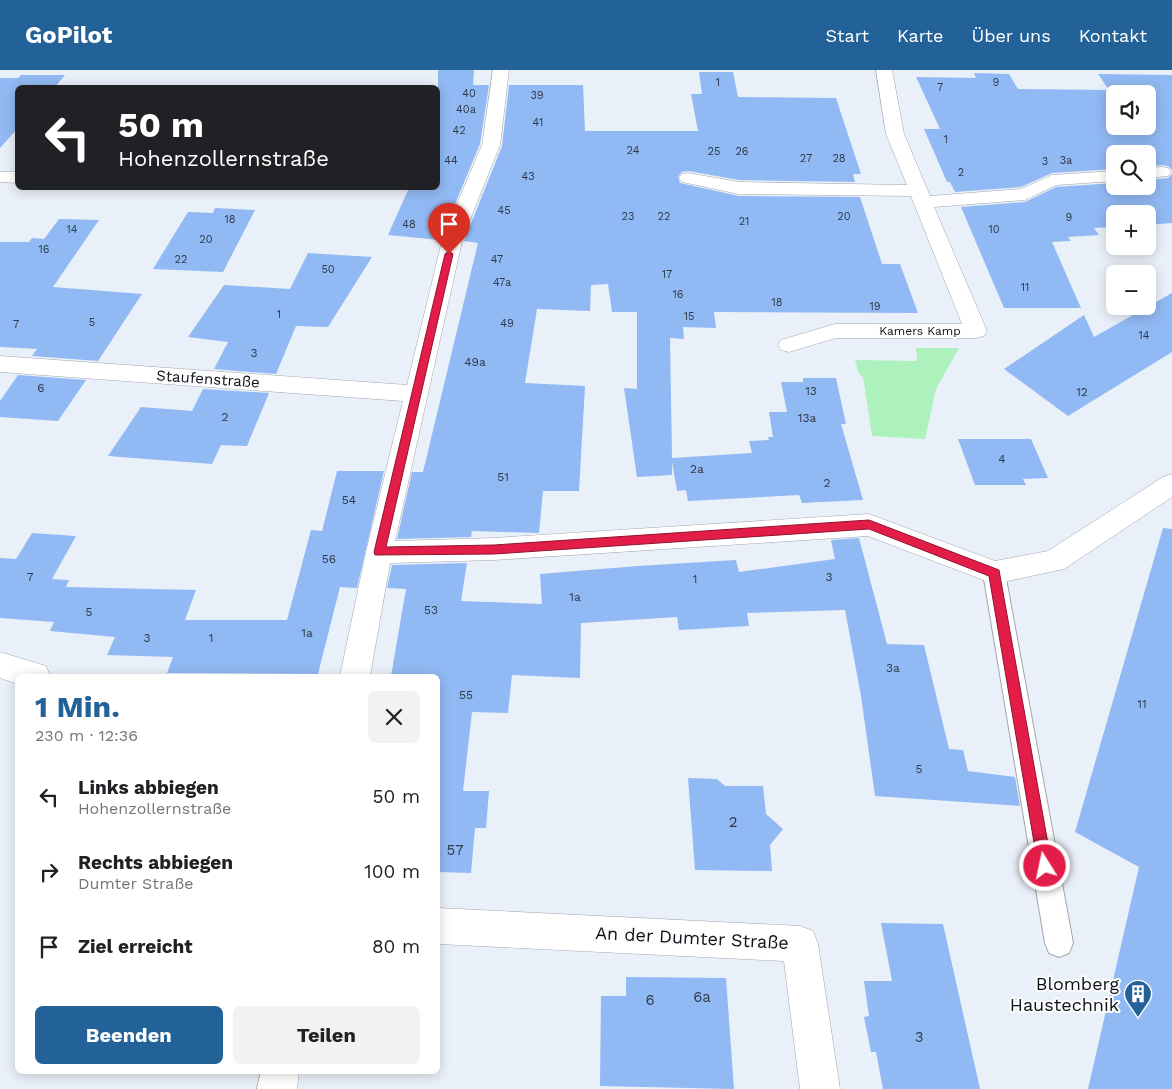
<!DOCTYPE html>
<html lang="de">
<head>
<meta charset="utf-8">
<style>
	body { margin:0; font-family:"Work Sans",sans-serif; background:#f2f2f2; color:#202124; height:100vh; display:flex; flex-direction:column; font-size:19px; white-space:nowrap }
	* { box-sizing:border-box; margin:0 }
	p { font-size:16px; color:#757577 }
	.icon { flex:none; width:28px; height:28px; fill:none; stroke:currentColor; stroke-width:2; stroke-linecap:round; stroke-linejoin:round }
	.map { position:relative; flex:1; overflow:hidden }
	.panel { position:absolute; left:15px; top:604px; width:425px; height:400px; display:flex; flex-direction:column; background:#fff; border-radius:8px; box-shadow:0 2px 12px #0003 }
	.panel>* { flex:none }
	.hud { position:absolute; left:15px; top:15px; width:425px; height:105px; border-radius:8px; box-shadow:0 2px 12px #0003; background:#202124; color:#fff; overflow:hidden }
	.controls { position:absolute; left:1106px; top:15px; display:grid; gap:10px }
	.controls a { display:grid; place-items:center; width:50px; height:50px; border-radius:8px; background:#fff; box-shadow:0 2px 12px #0003; font-size:25px }
	.pin { position:absolute; display:grid; place-items:center; width:42px; height:42px; color:#fff; margin:-51px -21px; border-radius:50% 50% 50% 0; rotate:-45deg; box-shadow:0 0 5px #0007 }
	.pin .icon { rotate:45deg }
	.me { position:absolute; width:55px; margin:-28px; rotate:350deg; stroke-linejoin:round; filter:drop-shadow(0 0 4px #0008) }
	.turn { display:flex; align-items:center; gap:18px; height:105px; padding:0 20px; font-size:22px }
	.turn .icon { width:65px; height:65px; stroke-width:2.5 }
	.turn b { display:block; font-size:35px; line-height:42px }
	.round { display:grid; place-items:center; flex:none; width:52px; height:52px; border-radius:8px; background:#f2f2f2 }
	.headline { display:flex; align-items:center; justify-content:space-between; height:85px; padding:0 20px }
	h1 { font-size:30px; font-weight:700; line-height:38px; color:#226298 }
	.cta { display:flex; gap:10px; margin-top:auto; padding:10px 20px }
	.cta a { flex:1; height:58px; border-radius:8px; background:#226298; color:#fff; font-size:20px; font-weight:700; line-height:58px; text-align:center }
	.cta a+a { background:#f2f2f2; color:#202124 }
	ul { padding:0; list-style:none }
	li { display:flex; align-items:center; gap:15px; height:75px; padding:0 20px }
	li div { flex:1 }
	li b { display:block; font-size:19px }
	li em { font-style:normal }
	header { display:flex; align-items:center; gap:30px; box-sizing:border-box; height:70px; padding:0 25px; background:#226298; color:#fff }
	header strong { font-size:24px }
	nav { display:flex; gap:28px; margin-inline-start:auto; font-size:18px }
	.map>svg:first-child { display:block }
	.green { fill:#adf2bc }
	.building { fill:#91b9f3; fill-rule:evenodd }
	.lines { fill:none; stroke-linecap:round; stroke-linejoin:round }
	.lane-casing { stroke:#a0a6ae; stroke-width:2 }
	.street-casing { stroke:#a0a6ae; stroke-width:1 }
	.lane { fill:#fff; fill-rule:evenodd }
	.street { fill:#fff; fill-rule:evenodd }
	.route { fill:#e11d48; stroke:#92132f }
	.labels { text-anchor:middle; stroke-width:4; stroke-linejoin:round; paint-order:stroke }
	.far-number-label { font-size:11px; fill:#2f3a4b }
	.far-street-label { font-size:12px; fill:#0e1013; stroke:#fcfdff }
	.number-label { font-size:12px; fill:#2f3a4b }
	.street-label { font-size:15px; fill:#0e1013; stroke:#fcfdff }
	.near-number-label { font-size:15px; fill:#2f3a4b }
	.near-street-label { font-size:18px; fill:#0e1013; stroke:#fcfdff }
	.near-poi-label { font-size:18px; fill:#0e1013; stroke:#fcfdff; text-anchor:end }
</style>
</head>
<body>
<header>
<strong>GoPilot</strong>
<nav><a>Start</a><a>Karte</a><a>Über uns</a><a>Kontakt</a></nav>
</header>
<div class="map">
<svg width="1172" height="1019" viewBox="0 0 1172 1019">
	<rect width="100%" height="100%" fill="#eaf0f9"/>
	<path class="green" d="M916,278h43l-23,41 -11,50 -53,-3 -9,-59 -4,-3 -4,-14 62,1z"/>
	<g class="building">
		<path d="M438,0h36l-1,15h16l-9,59 -40,96 -52,-5 21,-47h29z"/>
		<path d="M699,2h34l5,25 98,1 25,76h-8l2,8 -116,-2 -51,-9 -6,1 -4,5 2,6 59,13 121,1 22,67h18l18,49 -204,-1 2,16 -33,-1 1,12 -14,-1 2,120 80,-5 -3,-12 20,-1 -1,-3h5l-4,-25h18l-6,-30h22v-4h33l10,46h-5l22,76 -61,3 -3,-8 -111,6 -2,-11 -9,1 -5,-29v13l-35,2 -13,-89 13,1v-77h-25l-4,-28 -17,1 -1,26 -53,-2 -12,74 60,3 -6,105h-36l-4,42 -67,-2 -1,6 -74,2 15,-67h11l55,-229 -14,-2 38,-95 7,-61h74l2,46h113l-7,-37h11z"/>
		<path d="M974,3l35,1 9,15 91,1 -11,-16 74,1v95l-4,-4 -6,-1 -14,1v-12h-33v15l-63,4 -31,14 -66,5 -5,-10h-3l-23,-53h16l-24,-52 60,1zM1115,24h33v32h-33z"/>
		<path d="M21,5h44l-11,13h-36v40l-18,20v-70h18z"/>
		<path d="M1172,104v49l-24,2v-11h-33v13l-21,1 5,7 -31,2 3,4 -19,1 29,66h-77l-43,-101 64,-5 31,-15 59,-4v3h33v-6l20,-2z"/>
		<path d="M215,138l40,2 -32,62 -70,-3 35,-57 25,1z"/>
		<path d="M59,149l40,1 -46,67 89,7 -44,67 -66,-5 5,-7 -37,-2v-105h29l3,-4 12,1z"/>
		<path d="M308,183l64,4 -44,70 -32,-1 -20,48 -62,-5 14,-27 -40,-5 36,-52 66,4z"/>
		<path d="M1172,223v59l-104,64 -64,-47 80,-54 10,22z"/>
		<path d="M18,305l68,5 -28,41 -58,-4v-16z"/>
		<path d="M203,319l66,4 -22,53 -26,-1 -9,19 -104,-8 33,-49 51,4z"/>
		<path d="M958,369h73l17,39 -25,1 3,6h-51z"/>
		<path d="M337,401h47l-27,117 -17,-1 -22,87 -151,-1 6,-16 -66,-2 8,-18 -65,-6 4,-9 -54,-4v-60l16,1 16,-26 44,3 -24,43 17,1 -3,7 130,3 -11,30h102l24,-90 11,1z"/>
		<path d="M1163,458l9,1v560h-84l51,-222 -64,-35z"/>
		<path d="M859,468l28,106 37,1 25,104 14,1 5,21 47,6 5,29 -145,-10 -14,-100 -16,-86 -98,3 2,13 -70,4 -2,-13 -96,6 -1,55 -68,-3 -4,38 -36,-1 -9,79h26l-3,37h-11l-4,45 -33,-1v-196h-47l15,-87 -19,-1 5,-23 75,-2 -6,38 81,3 -2,-30 98,-8 98,-6 3,12 96,-13 -4,-19z"/>
		<path d="M688,708l29,1 8,7h38l3,28 17,15 -13,16 2,26 -77,-1z"/>
		<path d="M881,853l62,1 37,165h-97l-7,-37h-5l-7,-35 5,-1 -5,-35h28z"/>
		<path d="M626,907l100,1 8,111 -134,-3 1,-90h25z"/>
	</g>
	<g class="lines">
		<defs>
			<path id="lane" d="M994,494l7,3 4,6 68,370 -4,10 -10,4 -10,-4 -4,-10 -62,-370 4,-6z"/>
			<g id="street">
				<path d="M493,0h16l-9,75 -37,92 -68,304 99,-3 375,-24 126,47 53,-10 115,-74 9,-3v23l-108,72 -70,15 -126,-48 -374,24 -104,3 -20,113h-30l26,-124 37,-151 -403,-29v-16l407,29 36,-148 39,-92z"/>
				<path d="M876,0h16l12,64 26,62 91,-7 31,-14 63,-4v10l-59,4 -31,15 -91,7 53,124 -3,5 -8,2h-140l-47,14 -8,-2 -3,-5 3,-5 54,-16h127l-51,-128 -172,-2 -57,-12 -3,-4 3,-4 6,-1 51,9 168,3 -21,-51z"/>
				<path d="M1162,97l6,1 3,4 -3,4 -20,2v-10z"/>
				<path d="M0,102h18v11l-18,-1z"/>
				<path d="M0,582l46,14 4,10h-32v8l-18,-6z"/>
				<path d="M438,838l362,18 13,5 5,13 22,145h-40l-16,-128 -346,-17z"/>
				<path d="M261,1001h38l-2,18h-40z"/>
			</g>
		</defs>
		<use href="#lane" class="lane-casing"/>
		<use href="#street" class="street-casing"/>
		<use href="#lane" class="lane"/>
		<use href="#street" class="street"/>
	</g>
	<path class="route" d="M449,181l4,3 -67,293 108,-2 375,-25 130,50 53,296 -2,4 -5,3 -5,-3 -2,-4 -49,-290 -120,-47 -375,25 -119,1 -1,-3 71,-298z"/>
	<defs>
		<symbol id="building-pin" viewBox="-11 -11 22 30"><path d="M0 17L-7.5 6A9.5 9.5 0 1 1 7.5 6Z" fill="#226298" stroke="#fcfdff"/><path d="M-4-6H4V6H1V3H-1V6H-4ZM-2.5-4.3h1.7v1.8h-1.7ZM.8-4.3h1.7v1.8H.8ZM-2.5-1h1.7V.8h-1.7ZM.8-1h1.7V.8H.8Z" fill="#fff"/></symbol>
	</defs>
	<g fill-rule="evenodd">
		<use href="#building-pin" x="1122" y="908" width="32" height="43"/>
	</g>
	<g class="labels">
		<g class="far-number-label">
			<text x="718" y="16">1</text>
			<text x="996" y="16">9</text>
			<text x="940" y="21">7</text>
			<text x="469" y="27">40</text>
			<text x="537" y="29">39</text>
			<text x="466" y="43">40a</text>
			<text x="538" y="56">41</text>
			<text x="459" y="64">42</text>
			<text x="946" y="73">1</text>
			<text x="633" y="84">24</text>
			<text x="714" y="85">25</text>
			<text x="742" y="85">26</text>
			<text x="806" y="92">27</text>
			<text x="839" y="92">28</text>
			<text x="451" y="94">44</text>
			<text x="1066" y="94">3a</text>
			<text x="1045" y="95">3</text>
			<text x="961" y="106">2</text>
			<text x="528" y="110">43</text>
			<text x="504" y="144">45</text>
			<text x="628" y="150">23</text>
			<text x="664" y="150">22</text>
			<text x="844" y="150">20</text>
			<text x="1069" y="151">9</text>
			<text x="230" y="153">18</text>
			<text x="744" y="155">21</text>
			<text x="409" y="158">48</text>
			<text x="72" y="163">14</text>
			<text x="994" y="163">10</text>
			<text x="206" y="173">20</text>
			<text x="44" y="183">16</text>
			<text x="181" y="193">22</text>
			<text x="497" y="193">47</text>
			<text x="328" y="203">50</text>
			<text x="667" y="208">17</text>
			<text x="502" y="216">47a</text>
			<text x="1025" y="221">11</text>
			<text x="678" y="228">16</text>
			<text x="777" y="236">18</text>
			<text x="875" y="240">19</text>
			<text x="279" y="248">1</text>
			<text x="689" y="250">15</text>
			<text x="92" y="256">5</text>
			<text x="507" y="257">49</text>
			<text x="16" y="258">7</text>
			<text x="1144" y="269">14</text>
		</g>
		<g class="far-street-label">
			<text x="920" y="265">Kamers Kamp</text>
		</g>
		<g class="number-label">
			<text x="254" y="287">3</text>
			<text x="475" y="296">49a</text>
			<text x="41" y="322">6</text>
			<text x="811" y="325">13</text>
			<text x="1082" y="326">12</text>
			<text x="225" y="351">2</text>
			<text x="807" y="352">13a</text>
			<text x="1002" y="393">4</text>
			<text x="697" y="403">2a</text>
			<text x="503" y="411">51</text>
			<text x="827" y="417">2</text>
			<text x="349" y="434">54</text>
			<text x="329" y="493">56</text>
			<text x="30" y="511">7</text>
			<text x="829" y="511">3</text>
			<text x="695" y="513">1</text>
			<text x="575" y="531">1a</text>
			<text x="431" y="544">53</text>
			<text x="89" y="546">5</text>
			<text x="307" y="567">1a</text>
			<text x="147" y="572">3</text>
			<text x="211" y="572">1</text>
			<text x="893" y="602">3a</text>
			<text x="466" y="629">55</text>
			<text x="1142" y="638">11</text>
			<text x="919" y="703">5</text>
		</g>
		<g class="street-label">
			<text transform="translate(208 309) rotate(4)" y="5">Staufenstraße</text>
		</g>
		<g class="near-number-label">
			<text x="733" y="757">2</text>
			<text x="455" y="785">57</text>
			<text x="702" y="932">6a</text>
			<text x="650" y="935">6</text>
			<text x="919" y="972">3</text>
		</g>
		<g class="near-street-label">
			<text transform="translate(692 868) rotate(3)" y="6">An der Dumter Straße</text>
		</g>
		<g class="near-poi-label">
			<text x="1119" y="920">Blomberg<tspan x="1119" dy="21">Haustechnik</tspan></text>
		</g>
	</g>
</svg>
<div class="controls">
<a><svg class="icon" aria-label="sound" viewBox="0 0 24 24"><path d="M4 9h4l5-4v14l-5-4H4zM17 9q2 3 0 6"/></svg></a>
<a><svg class="icon" aria-label="search" viewBox="0 0 24 24"><circle cx="10" cy="10" r="6"/><path d="M15 15l6 6"/></svg></a>
<a>+</a>
<a>−</a>
</div>
<div class="pin" style="left:449px;top:184px;background:#d93025"><svg class="icon" aria-label="arrive" viewBox="0 0 24 24"><path d="M6 21V4h12l-3 4 3 4H6"/></svg></div>
<svg class="me" style="left:1045px;top:796px" viewBox="-20 -20 40 40"><circle r="17" fill="#e11d48" stroke="#fff" stroke-width="3"/><path d="M0-11L8 9 0 5-8 9z" fill="#fff"/></svg>
<div class="hud">
<div class="turn"><svg class="icon" aria-label="left" viewBox="0 0 24 24"><path d="M17 20v-9H6M10 6l-5 5 5 5"/></svg><div><b>50 m</b>Hohenzollernstraße</div></div>
</div>
<section class="panel">
<div class="headline"><div><h1>1 Min.</h1><p>230 m · 12:36</p></div><a class="round"><svg class="icon" aria-label="close" viewBox="0 0 24 24"><path d="M6 6l12 12M18 6L6 18"/></svg></a></div>
<ul>
<li><svg class="icon" aria-label="left" viewBox="0 0 24 24"><path d="M17 20v-9H6M10 6l-5 5 5 5"/></svg><div><b>Links abbiegen</b><p>Hohenzollernstraße</p></div><em>50 m</em></li>
<li><svg class="icon" aria-label="right" viewBox="0 0 24 24"><path d="M7 20v-9h11M14 6l5 5-5 5"/></svg><div><b>Rechts abbiegen</b><p>Dumter Straße</p></div><em>100 m</em></li>
<li><svg class="icon" aria-label="arrive" viewBox="0 0 24 24"><path d="M6 21V4h12l-3 4 3 4H6"/></svg><div><b>Ziel erreicht</b></div><em>80 m</em></li>
</ul>
<div class="cta"><a>Beenden</a><a>Teilen</a></div>
</section>
</div>
</body>
</html>
